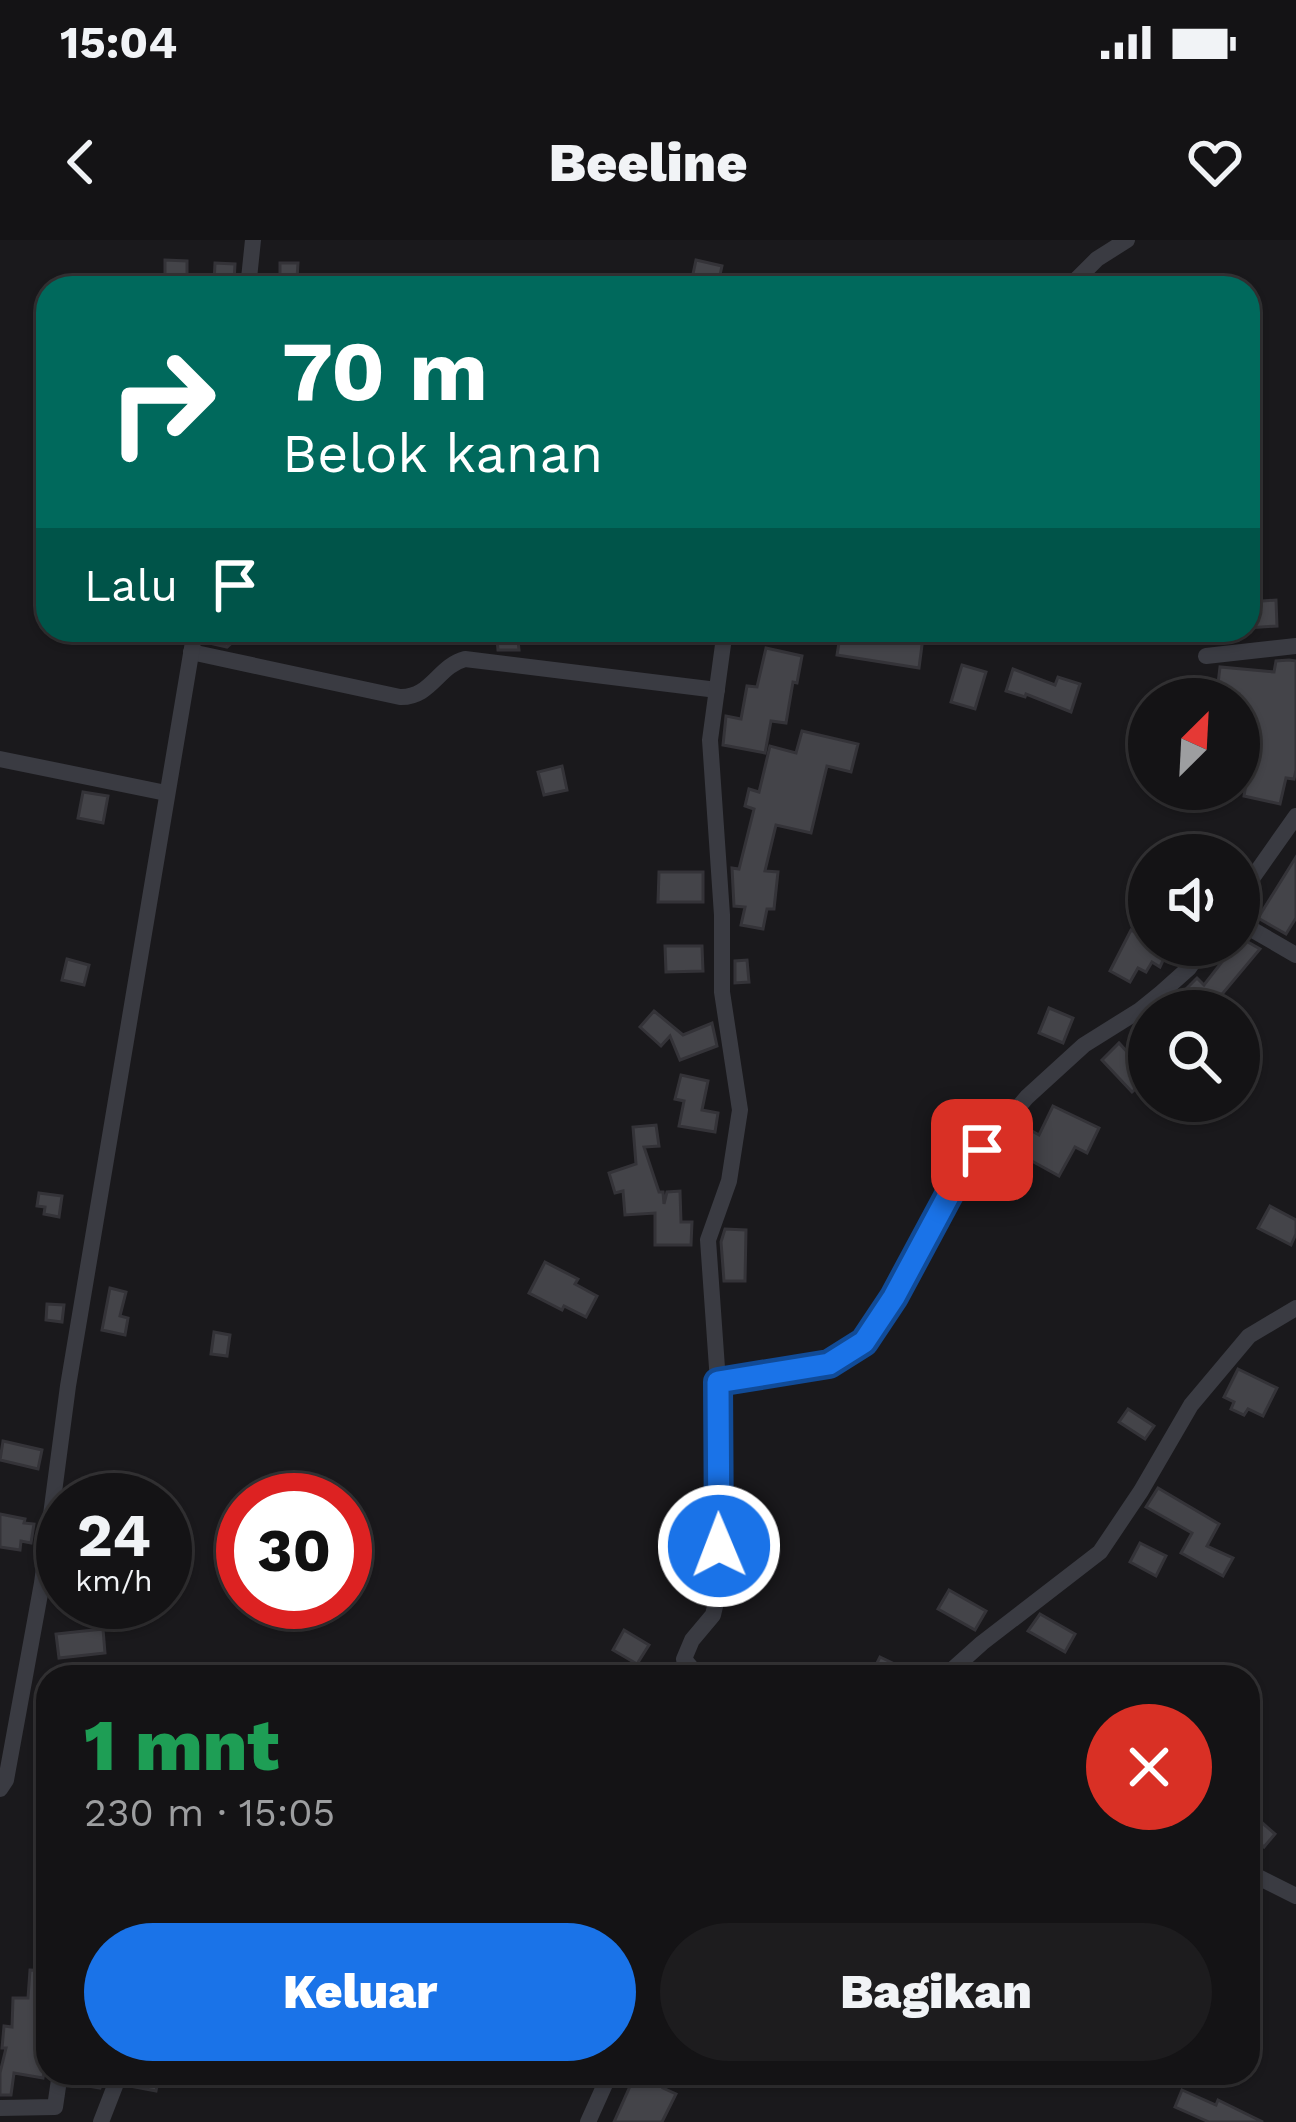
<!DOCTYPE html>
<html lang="id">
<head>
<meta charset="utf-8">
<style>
	body { margin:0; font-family:"Work Sans",sans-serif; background:#1d1c1e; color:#f1f3f6; height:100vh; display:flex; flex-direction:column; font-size:45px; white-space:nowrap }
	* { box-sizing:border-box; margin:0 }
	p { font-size:39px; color:#9d9ea0 }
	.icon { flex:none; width:66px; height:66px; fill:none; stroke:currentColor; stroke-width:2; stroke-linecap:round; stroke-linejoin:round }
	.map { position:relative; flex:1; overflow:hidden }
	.panel { position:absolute; left:36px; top:1425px; width:1224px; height:420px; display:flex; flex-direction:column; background:#141315; border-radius:36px; box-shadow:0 3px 9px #0004,0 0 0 3px #333234 }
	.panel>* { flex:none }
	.top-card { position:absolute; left:36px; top:36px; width:1224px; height:366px; border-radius:36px; box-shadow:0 3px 9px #0004,0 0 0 3px #333234; background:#00695c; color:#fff; overflow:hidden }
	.needle { width:78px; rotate:24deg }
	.controls { position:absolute; left:1128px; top:438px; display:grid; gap:24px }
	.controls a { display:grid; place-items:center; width:132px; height:132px; border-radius:50%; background:#141315; box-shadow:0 3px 9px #0004,0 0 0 3px #333234; font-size:60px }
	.speed { position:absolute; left:36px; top:1233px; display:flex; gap:24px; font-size:60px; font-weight:700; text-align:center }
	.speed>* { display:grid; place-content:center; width:156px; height:156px; border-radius:50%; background:#141315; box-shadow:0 3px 9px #0004,0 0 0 3px #333234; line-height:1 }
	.speed small { font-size:30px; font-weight:400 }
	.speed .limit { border:18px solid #d22; background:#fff; color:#111 }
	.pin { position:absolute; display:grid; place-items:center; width:102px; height:102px; color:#fff; margin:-51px; border-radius:24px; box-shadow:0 6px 18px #0006 }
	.me { position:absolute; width:132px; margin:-66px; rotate:359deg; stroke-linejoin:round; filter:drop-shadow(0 0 9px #0008) }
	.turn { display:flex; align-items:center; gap:42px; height:252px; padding:0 48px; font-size:54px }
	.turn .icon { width:156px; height:156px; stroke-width:2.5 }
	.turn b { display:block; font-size:84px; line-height:102px }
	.then { display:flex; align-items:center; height:114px; padding:0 48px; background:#0003; gap:24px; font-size:45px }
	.round { display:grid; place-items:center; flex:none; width:126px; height:126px; border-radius:63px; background:#1d1c1e }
	.head { display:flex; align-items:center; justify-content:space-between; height:204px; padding:0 48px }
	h1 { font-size:72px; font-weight:800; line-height:90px; color:#1e9e55 }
	.button { display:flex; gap:24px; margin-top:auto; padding:24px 48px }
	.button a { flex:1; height:138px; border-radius:72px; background:#1a73e8; color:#fff; font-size:48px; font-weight:800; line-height:138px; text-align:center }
	.button a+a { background:#1d1c1e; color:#f1f3f6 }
	.status { display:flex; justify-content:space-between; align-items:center; height:84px; padding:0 60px; background:#141315; direction:ltr }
	.status svg { height:33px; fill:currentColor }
	header { display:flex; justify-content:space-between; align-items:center; height:156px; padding:0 48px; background:#141315; font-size:54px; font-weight:800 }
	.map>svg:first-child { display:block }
	.building { fill:#444449; stroke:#343338; stroke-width:3 }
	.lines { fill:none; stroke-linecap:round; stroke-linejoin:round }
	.street { stroke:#3a3b42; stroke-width:16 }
	.route-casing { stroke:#114b97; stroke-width:30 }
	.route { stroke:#1a73e8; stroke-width:21 }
</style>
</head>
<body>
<div class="status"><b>15:04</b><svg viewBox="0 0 49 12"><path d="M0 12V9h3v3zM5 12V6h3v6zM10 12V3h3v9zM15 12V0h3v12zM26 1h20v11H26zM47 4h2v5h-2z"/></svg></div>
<header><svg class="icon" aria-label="back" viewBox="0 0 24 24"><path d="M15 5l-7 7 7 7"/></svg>Beeline<svg class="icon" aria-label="heart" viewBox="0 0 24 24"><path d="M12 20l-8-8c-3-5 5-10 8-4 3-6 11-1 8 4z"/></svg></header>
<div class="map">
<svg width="1296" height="1882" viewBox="0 0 1296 1882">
	<rect width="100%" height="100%" fill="#1a191c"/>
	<g class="building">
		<path d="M165,20l22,1v20h-22z"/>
		<path d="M696,20l26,6 -5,22h-27z"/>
		<path d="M215,23l20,1 -1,19h-20z"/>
		<path d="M280,23h18l-1,16h-17z"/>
		<path d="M1276,360l1,26 -29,2v-26z"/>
		<path d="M218,390h11l7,9 -9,8 -18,-4 -2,-3z"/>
		<path d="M496,390h21l2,20h-21z"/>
		<path d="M841,390h83l-5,38 -82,-13z"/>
		<path d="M766,408l36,8 -5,27 -4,-1 -7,41 -15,-2 -6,32 -42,-8 3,-29 15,3 6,-33 10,1z"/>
		<path d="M1289,420l7,1v109l-2,9 -8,-1 -6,26 -36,-8 8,-49 -13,-2v-51l-22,-2 3,-25 54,5 2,-11z"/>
		<path d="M962,425l24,7 -11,37 -24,-7z"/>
		<path d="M1013,429l42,16 3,-8 22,7 -9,28 -45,-18 -1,3 -19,-6z"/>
		<path d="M802,491l56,13 -7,28 -24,-6 -16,67 -35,-8 -11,46 13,1 -4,37h-7l-4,20 -22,-4 4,-18 -11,-1 -2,-38 7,1 15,-60 -9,-3 4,-17 10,3 11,-46 26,7z"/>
		<path d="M562,526l5,24 -23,5 -6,-23z"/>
		<path d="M83,552l25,4 -5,27 -25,-5z"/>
		<path d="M1296,617v61l-10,16 -28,-16z"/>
		<path d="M659,632h44v30h-45z"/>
		<path d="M1131,690l18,10v5l17,9 -6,13 -8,-5 -6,10 -8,-4 -8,14 -20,-11z"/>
		<path d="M1239,697l21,12 -52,62h-10l-19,-15 18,-18 7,7 31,-40h4z"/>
		<path d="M665,706h37l1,25 -37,1z"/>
		<path d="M67,719l22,6 -5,20 -22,-5z"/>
		<path d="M747,720l2,22 -14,1v-22z"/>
		<path d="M1049,768l24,10 -10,25 -24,-10z"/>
		<path d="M654,771l29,24 29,-12 5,23 -37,14 -10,-24 -9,10 -21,-19z"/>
		<path d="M1149,794v43l-17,15 -30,-32 17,-17 11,12z"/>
		<path d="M681,835l27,6 -6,29 16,3 -3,19 -36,-6 5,-25 -9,-2z"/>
		<path d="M1053,866l46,22 -12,25 -12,-6 -16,29 -40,-22 13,-23 7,4z"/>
		<path d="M656,885l3,21 -15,1 15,45h4l1,12 3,-12 13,-1 1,31h11l-1,23h-36v-32l-30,2 -2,-24 -8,2 -6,-20 27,-9 -3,-37z"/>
		<path d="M39,953l23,3 -3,21 -15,-3 1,-7 -8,-1z"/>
		<path d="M1270,966l26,14v14l-5,11 -33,-17z"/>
		<path d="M725,989l21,1 -1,51h-21l-3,-39z"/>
		<path d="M545,1022l33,17 -3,5 22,12 -11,21 -22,-11 -2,4 -33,-17z"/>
		<path d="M110,1048l16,4 -6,24 8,2 -3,17 -23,-5z"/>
		<path d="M47,1064l17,1 -2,17 -16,-2z"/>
		<path d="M214,1092l16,3 -3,21 -16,-2z"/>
		<path d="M1238,1129l39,19 -14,28 -15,-7 -4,6 -13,-6 3,-7 -10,-5z"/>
		<path d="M1128,1169l26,17 -9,13 -26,-17z"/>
		<path d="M3,1201l39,9 -4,19 -38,-9z"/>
		<path d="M1158,1248l61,36 -12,22 26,12 -10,18 -42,-23 11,-20 -46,-26z"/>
		<path d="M0,1274l25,5 -1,4 10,1 -3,19 -10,-2 -1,9 -20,-3z"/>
		<path d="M1140,1303l26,13 -10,20 -26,-14z"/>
		<path d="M949,1350l37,21 -11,19 -37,-21z"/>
		<path d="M1040,1374l35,20 -10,18 -37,-21z"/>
		<path d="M103,1389l2,24 -46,5 -3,-24z"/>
		<path d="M624,1390l25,15 -12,19 -24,-14z"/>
		<path d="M880,1417l42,20h-52z"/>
		<path d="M1259,1580l16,14 -11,13 -5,-5 -11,17v-27z"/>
		<path d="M30,1730l18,1v78l-5,29 -29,-5 -3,22h-11v-22l6,-25h-4l2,-22 8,1 1,-29h15z"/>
		<path d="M73,1833h33l-6,15 -29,-5z"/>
		<path d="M133,1833l26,2 -3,16 -26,-5z"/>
		<path d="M636,1833h33l-6,15 13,6 -14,28h-48z"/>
		<path d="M1182,1850l34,15 2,-5 45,22h-54l-34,-15z"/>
	</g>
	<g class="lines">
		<g class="street">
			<path d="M248,48l5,-48"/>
			<path d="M1068,48l29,-29 30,-19"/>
			<path d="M191,412l209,45c31,1 38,-31 65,-38l252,31"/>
			<path d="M1206,416l90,-10"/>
			<path d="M0,519l166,34"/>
			<path d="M1239,657l57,-81"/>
			<path d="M1239,682l57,33"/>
			<path d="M718,1142l-10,-142 21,-59 11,-71 -18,-118v-77l-12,-175 15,-110"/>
			<path d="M699,1437l-15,-18 8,-19 21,-25 7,-30 -2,-203 111,-18 41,-26 89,-162 68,-79 57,-52 56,-35 21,-17 28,-25 16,-23"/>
			<path d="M944,1437l38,-34 118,-91 41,-61 50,-86 58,-69 47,-28"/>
			<path d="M0,1549l6,-9 36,-197 26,-197 127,-756"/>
			<path d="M1248,1632l48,24"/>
			<path d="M0,1868l55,-1 5,-34"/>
			<path d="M101,1882l19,-49"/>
			<path d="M588,1882l22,-49"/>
		</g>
	</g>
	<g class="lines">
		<defs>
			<path id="route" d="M719,1306l-1,-164 111,-18 35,-22 30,-45 65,-121 23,-26"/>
		</defs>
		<use href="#route" class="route-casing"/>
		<use href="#route" class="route"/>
	</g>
</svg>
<div class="controls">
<a><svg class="needle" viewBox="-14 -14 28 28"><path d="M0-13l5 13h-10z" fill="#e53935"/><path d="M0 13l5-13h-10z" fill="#9d9ea0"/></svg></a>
<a><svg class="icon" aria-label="sound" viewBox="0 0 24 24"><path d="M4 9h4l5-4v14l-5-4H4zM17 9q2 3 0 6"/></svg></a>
<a><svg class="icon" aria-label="search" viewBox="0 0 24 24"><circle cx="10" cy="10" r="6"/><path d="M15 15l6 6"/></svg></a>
</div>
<div class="speed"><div>24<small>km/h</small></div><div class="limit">30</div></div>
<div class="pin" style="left:982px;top:910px;background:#d93025"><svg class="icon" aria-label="arrive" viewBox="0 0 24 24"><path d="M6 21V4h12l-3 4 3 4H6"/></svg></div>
<svg class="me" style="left:719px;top:1306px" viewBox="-20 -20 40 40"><circle r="17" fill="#1a73e8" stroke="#fff" stroke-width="3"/><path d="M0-11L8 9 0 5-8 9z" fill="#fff"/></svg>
<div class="top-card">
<div class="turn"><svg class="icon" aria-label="right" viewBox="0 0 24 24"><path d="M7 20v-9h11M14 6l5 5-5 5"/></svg><div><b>70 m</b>Belok kanan</div></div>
<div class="then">Lalu<svg class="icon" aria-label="arrive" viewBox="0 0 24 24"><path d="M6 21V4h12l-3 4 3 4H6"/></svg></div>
</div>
<section class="panel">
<div class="head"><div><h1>1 mnt</h1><p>230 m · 15:05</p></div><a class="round" style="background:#d93025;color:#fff"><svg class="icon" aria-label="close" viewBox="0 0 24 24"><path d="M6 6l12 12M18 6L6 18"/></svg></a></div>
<div class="button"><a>Keluar</a><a>Bagikan</a></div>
</section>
</div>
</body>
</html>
